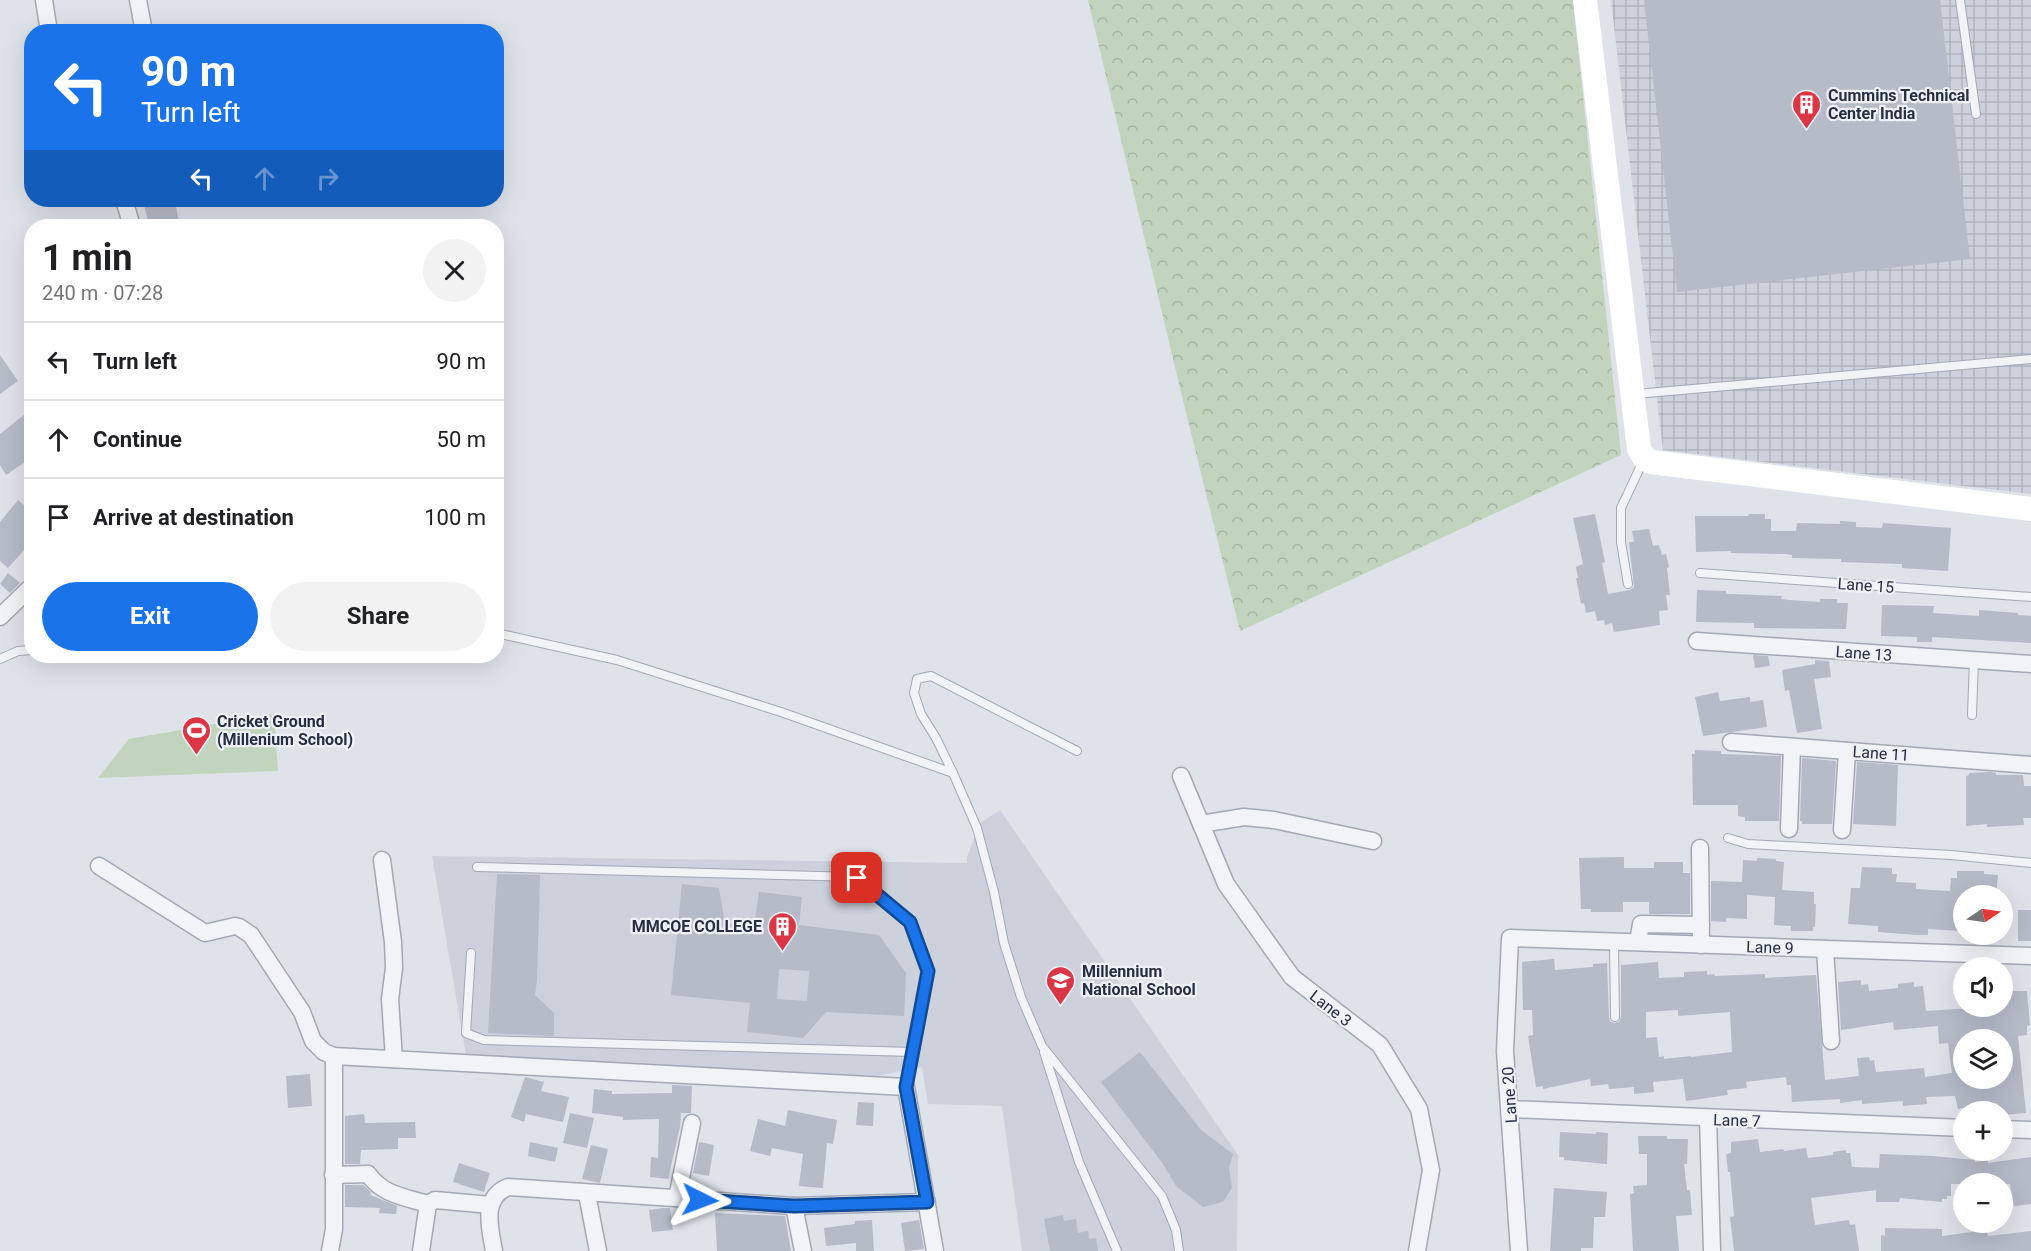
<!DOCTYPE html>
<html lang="en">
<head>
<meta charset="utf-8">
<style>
	body { margin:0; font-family:Roboto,sans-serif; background:#f2f2f2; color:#202124; height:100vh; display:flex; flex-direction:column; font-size:22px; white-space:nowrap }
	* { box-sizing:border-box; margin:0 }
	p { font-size:20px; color:#757577 }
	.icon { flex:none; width:33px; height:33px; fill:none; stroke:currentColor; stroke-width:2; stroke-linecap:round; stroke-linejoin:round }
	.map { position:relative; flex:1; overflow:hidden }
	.side { position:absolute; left:24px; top:219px; width:480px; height:444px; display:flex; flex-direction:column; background:#fff; border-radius:24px; box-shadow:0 6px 24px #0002 }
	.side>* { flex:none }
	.top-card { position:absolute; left:24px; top:24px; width:480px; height:183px; border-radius:24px; box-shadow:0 6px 24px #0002; background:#1a73e8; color:#fff; overflow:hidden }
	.needle { width:39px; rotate:77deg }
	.buttons { position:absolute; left:1953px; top:885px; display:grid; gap:12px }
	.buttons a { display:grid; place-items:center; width:60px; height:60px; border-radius:50%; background:#fff; box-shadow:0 6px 24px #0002; font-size:30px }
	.pin { position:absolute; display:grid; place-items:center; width:51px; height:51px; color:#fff; margin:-26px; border-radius:12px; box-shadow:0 3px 9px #0006 }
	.me { position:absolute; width:66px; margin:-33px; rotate:93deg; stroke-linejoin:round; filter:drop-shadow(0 0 4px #0008) }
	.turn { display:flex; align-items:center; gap:21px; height:126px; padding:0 18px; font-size:27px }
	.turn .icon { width:78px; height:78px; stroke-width:2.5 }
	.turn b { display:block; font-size:42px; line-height:51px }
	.lanes { display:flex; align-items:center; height:57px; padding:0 18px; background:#0003; justify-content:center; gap:30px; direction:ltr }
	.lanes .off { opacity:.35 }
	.round { display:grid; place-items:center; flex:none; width:63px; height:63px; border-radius:32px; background:#f2f2f2 }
	.headline { display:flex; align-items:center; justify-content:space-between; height:102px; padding:0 18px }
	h1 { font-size:36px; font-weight:700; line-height:45px }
	.cta { display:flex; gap:12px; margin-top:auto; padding:12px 18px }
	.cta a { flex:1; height:69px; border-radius:36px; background:#1a73e8; color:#fff; font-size:24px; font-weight:700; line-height:69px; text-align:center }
	.cta a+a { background:#f2f2f2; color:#202124 }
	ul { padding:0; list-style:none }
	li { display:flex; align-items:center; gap:18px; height:78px; padding:0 18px; border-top:2px solid #e0e0e0 }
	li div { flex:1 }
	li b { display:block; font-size:22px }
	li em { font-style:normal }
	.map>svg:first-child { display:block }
	.built { fill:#ccd1db }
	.industrial { fill:url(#industrial-grid) }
	.grass { fill:#c3d4be }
	.forest { fill:url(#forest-crowns) }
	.building { fill:#b5bbc7; fill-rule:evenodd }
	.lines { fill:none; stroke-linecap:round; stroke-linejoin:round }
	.lane-casing { stroke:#a3a8b4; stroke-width:10 }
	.street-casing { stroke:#a3a8b4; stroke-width:19 }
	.lane { stroke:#f1f3f7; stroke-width:8 }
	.street { stroke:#f1f3f7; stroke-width:16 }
	.secondary { stroke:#fff; stroke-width:24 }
	.route-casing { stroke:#114b97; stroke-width:15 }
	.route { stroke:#1a73e8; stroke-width:10 }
	.labels { text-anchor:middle; stroke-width:4.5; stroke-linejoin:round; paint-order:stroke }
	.poi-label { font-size:16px; font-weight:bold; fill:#262e42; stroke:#eef1f7; text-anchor:start }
	.street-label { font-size:16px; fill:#262e42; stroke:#eef1f7 }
</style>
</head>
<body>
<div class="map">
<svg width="2031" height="1251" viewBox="0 0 2031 1251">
	<defs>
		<pattern id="industrial-grid" width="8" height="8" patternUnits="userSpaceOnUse" patternTransform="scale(1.5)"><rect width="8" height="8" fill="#ccd1db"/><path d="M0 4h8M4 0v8" fill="none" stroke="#afb4bd"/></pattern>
		<pattern id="forest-crowns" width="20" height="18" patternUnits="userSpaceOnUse" patternTransform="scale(1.5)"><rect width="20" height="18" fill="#c3d4be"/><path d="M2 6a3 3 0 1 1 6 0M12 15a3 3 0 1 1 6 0" fill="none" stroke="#a7b6a4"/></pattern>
	</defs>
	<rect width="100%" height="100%" fill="#dee2e9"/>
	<path class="built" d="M1000,810l238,345 -1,96h-215l-20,-145 -74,-2 -6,-37 -45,9 -411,-21 -34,-199 535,7v-6l13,-34z"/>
	<path class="industrial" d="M1611,0h420v494l-368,-44z"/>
	<path class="grass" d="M274,714l4,57 -180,7 31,-39z"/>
	<path class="forest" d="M1088,0h485l48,455 -381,176 -63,-255z"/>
	<g class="building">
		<path d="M1644,0h296l30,259 -293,33z"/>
		<path d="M143,200h32l4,22 -30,4z"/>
		<path d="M0,355l18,26 -18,13z"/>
		<path d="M25,414l7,8 -1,36 -25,17 -6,-10v-31z"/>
		<path d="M18,500l14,12v29l-24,27 -8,-7v-39z"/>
		<path d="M1595,514l10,48 -3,1 6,31 22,-4 4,-3 -5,-45h5l-2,-11 17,-2 4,17 6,-1 3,10 4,-1 3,13 -2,1 3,27h-4l2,15 -9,1 1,14 -46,7 -2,-9 -7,2 -1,-5 -7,1 -2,-10 -9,2 -2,-10 -3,1 -5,-26h2l-2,-11 7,-3 -10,-46z"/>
		<path d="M1749,514h16v5h6v12h25l1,-8 43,1v-3l16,1v5l26,1 1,-5 68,5 -3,43 -46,-3v-4l-61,-2v-3l-49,-1v-3l-6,-1 -55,-1v-2l-35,1 -1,-36h53z"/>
		<path d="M8,573l12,10 -10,10 -10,-9z"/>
		<path d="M1697,590l29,1v3h6l50,2 -1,3 8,1 31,2v-3h17v4h11l-2,26 -92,-1v-5l-58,-1z"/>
		<path d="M1882,605l52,1 -1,7 46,3v-6l39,3v2l13,1v27l-99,-6v5h-15v-5l-36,-1z"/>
		<path d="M1753,655l15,1 2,10 -15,2z"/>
		<path d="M1815,660l14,1 2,16 -17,2 8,50 -25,4 -8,-43 -4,1 -3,-21 33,-6z"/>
		<path d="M1718,692l2,9 30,-4v5l13,-2 4,27 -64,9 -8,-39z"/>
		<path d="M1695,750l26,1v3l60,2 -2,65h-34v-4l-7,-1v-11h-45l-1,-51h3z"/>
		<path d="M1802,758l34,3 -4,63h-30v-3h-2z"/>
		<path d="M1857,762l41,3 -2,61 -43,-2z"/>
		<path d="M1990,772l6,1v2h27l1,11h7v32h-8l1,7 -37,2v-3l-21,2v-50l3,-1v-2z"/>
		<path d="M1624,857v11h30v-6h29v11h7v41h-41v-12h-26v10h-32v-3h-10l-2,-51z"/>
		<path d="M1757,858l19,1v2l8,1 -2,28 32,2v12h2l-1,23h-2v4h-22v-5l-17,-1 1,-28 -28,-2v24l-21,-1v4l-15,-1v-40l31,1 1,-22 14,1z"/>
		<path d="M1862,867l30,1v6h5l-1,8 20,1v6l34,2 1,-13h6v-7h27v3l14,1 -2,21h-32v18h-3l-2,17 -31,-2v6h-11l-39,-3v-6l-30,-2 3,-36h9z"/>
		<path d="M497,874l43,1 -3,105 -2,15 19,18v23l-66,-3z"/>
		<path d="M682,884l37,4 6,35 29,4 5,-35 43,5 -3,28 80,10 27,38 -2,43 -78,-4 -23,26 -56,-6 3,-29 -79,-8zM779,969l30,2 -2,30 -30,-2z"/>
		<rect x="2018" y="910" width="13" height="31"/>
		<path d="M1554,959l1,11 38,-3v-3l14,-1 2,54 1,4 4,2 5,-1 2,-5v-52l37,-3 1,16 25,-1v-5l23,-1v4l7,-1 1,2 50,-2v4l51,-3 9,105 34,-4 -2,-18 12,-1 1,4 4,-1 2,12 48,-4 1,9 27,-4 -4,-30 -9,1 -1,-18 -44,4 -1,-8 -52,8 -3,-48 23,-2v5l7,-1 1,7 29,-3v-4l16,-2v5l9,-1 3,25 76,-5v-15h25l3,34 -3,1v9l-9,1 8,77 -24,2v-3h-4l-1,-9 -39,6 -3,-13 -29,1 1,7 -24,2v-5l-41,3v-4l-22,3v-4l-48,3 -1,-17h-4l-1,-8 -40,5 1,6 -20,2 1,5 -42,6 -3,-22 -30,3 1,10 -20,2v-7l-25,2 -1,-5 -17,2 -1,-7 -47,10v-3l-7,1 -8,-51 5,-1 -1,-25h-9l-1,-48zM1678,1010v6l52,-4 2,40 -41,5v-1l-27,3v-3l-5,1 -2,-20 -11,1v-26zM1964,1040h38v38h-38z"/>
		<path d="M1140,1052l61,78 32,24 -4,14 3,20 -9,14 -20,5 -27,-21 -13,-22 -62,-82z"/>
		<path d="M310,1074l2,32 -24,2 -2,-32z"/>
		<path d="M525,1077l19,5 -3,9 28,6 -6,25 -37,-8 -2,8 -13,-5z"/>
		<path d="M672,1085l20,1 -1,27h-10l-1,14 -12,52 -18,-2 1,-20 7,1 1,-39 -36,1v-3l-31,-4 2,-24 18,2v3l60,-1z"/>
		<path d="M858,1102l16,1 -1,23 -17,-1z"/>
		<path d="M788,1110l49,10 -4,24 -6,-1 -4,45 -24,-2 4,-32 -31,-6 -2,8 -20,-5 8,-32 27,7z"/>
		<path d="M570,1113l24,5 -7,30 -24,-5z"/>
		<path d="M364,1114l1,9 50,-1 1,16h-18v11l-37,1 -1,14h-15v-48z"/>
		<path d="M1560,1132l36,2v-2l12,1 -1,31 -43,-4v-3h-5z"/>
		<path d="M1638,1136h29v3h21l-1,25h-3l3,26h3l2,25 -16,1 3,35h-46l-3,-57 4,-1 -1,-7 14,-1v-31h-8z"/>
		<path d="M1758,1139l2,13 23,-3 1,2 22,-3 2,10 25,-3v-3l13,-2v3h4l2,14 27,1 1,-14 53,2 42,4v2l13,-2v3l43,-6v47l-17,2 -4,-22h-59v12h-4v3h-5v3l-42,-4 -1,4h-23v-12l-65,8 4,27 34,-5 1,5 5,-1 4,27h-125l-4,-34 4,-1 -4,-44h-2l-2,-18 5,-1v-11z"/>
		<path d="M530,1142l28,6 -3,14 -27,-6z"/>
		<path d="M699,1142l15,3 -5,31 -16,-3z"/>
		<path d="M591,1145l17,4 -8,34 -18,-4z"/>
		<path d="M459,1163l31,10 -6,19 -31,-10z"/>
		<path d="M345,1185h18l8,7 -1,3 27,11 -1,8 -17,-1 1,-5 -35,-1z"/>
		<path d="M1554,1188l53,4 -2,25h-11l-1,31h-12v3h-31z"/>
		<path d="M664,1208h6l3,22 -21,2 -3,-22z"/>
		<path d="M715,1213l70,3 6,35h-74z"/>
		<path d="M1063,1215l1,6 12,-2 2,14 10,-2 1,8 7,-1 2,13h-48l-6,-32z"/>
		<path d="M872,1220l2,31h-18v-8l-30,3 -2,-18 31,-4v-3z"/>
		<path d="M919,1220l5,29 -19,2 -4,-28z"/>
		<path d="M1885,1228l57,1v7l45,-6 1,6 43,-5v20h-150v-16l4,1z"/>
	</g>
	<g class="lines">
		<defs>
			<g id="lane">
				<path d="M1960,0l16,114"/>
				<path d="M1636,394l395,-35"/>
				<path d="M1700,573l331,24"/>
				<path d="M1628,584l-7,-42v-34l23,-49"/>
				<path d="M496,633l121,27 164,52 172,61 -17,-35 -15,-24 -7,-21 3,-14 14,-3 146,75"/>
				<path d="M0,659l18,-8 14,-1"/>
				<path d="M1972,715l2,-55"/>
				<path d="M953,773l24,55 17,64 10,51 17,54 21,49 120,150 14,34 3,21"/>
				<path d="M1728,838l20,6 203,11 80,8"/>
				<path d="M477,867l380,10 53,45 18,49 -22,116"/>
				<path d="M1614,942l1,75"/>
				<path d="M471,953l-5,80 18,7 429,12"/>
				<path d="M1044,1052l35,110 38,89"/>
			</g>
			<g id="street">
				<path d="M44,0l5,32"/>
				<path d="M138,0l6,32"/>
				<path d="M124,200l8,26"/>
				<path d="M0,617l32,-31"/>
				<path d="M1697,641l334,23"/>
				<path d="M1731,742l300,23"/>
				<path d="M1181,776l45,108 66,93 88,68 39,64 12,61 -14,81"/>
				<path d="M1201,824l43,-7 30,3 99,21"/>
				<path d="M1789,829l3,-82"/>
				<path d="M1842,830l5,-79"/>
				<path d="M1700,848l1,97"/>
				<path d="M382,860l11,82 1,26 -4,31 4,60"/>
				<path d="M99,866l106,67 30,-7 4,1 12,8 51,77 11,29 11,11 10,4 572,31 29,164"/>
				<path d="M1638,942l3,-18 60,1"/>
				<path d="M1825,949l6,92"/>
				<path d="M1510,1109l454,19"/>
				<path d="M1708,1118l4,133"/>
				<path d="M2002,1129l29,1"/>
				<path d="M333,1175l35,-1c15,21 36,23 60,30"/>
				<path d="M587,1194l11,57"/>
				<path d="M677,1198l15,-75"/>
				<path d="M794,1206l9,45"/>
				<path d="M330,1251l4,-22v-173"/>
				<path d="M421,1251l7,-47 7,-4 55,5"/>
				<path d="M494,1251c-4,-23 -13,-53 14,-64l286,19 133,-4"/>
				<path d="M1519,1251l-14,-200 5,-113 521,18"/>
			</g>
		</defs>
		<use href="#lane" class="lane-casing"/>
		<use href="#street" class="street-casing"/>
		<use href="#lane" class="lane"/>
		<use href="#street" class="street"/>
		<path class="secondary" d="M1585,0l54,449 6,10 6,3 380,47"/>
	</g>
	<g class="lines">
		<defs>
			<path id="route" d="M700,1200l94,6 133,-4 -21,-115 22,-116 -18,-49 -53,-44"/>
		</defs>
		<use href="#route" class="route-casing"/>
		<use href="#route" class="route"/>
	</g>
	<defs>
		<symbol id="building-pin" viewBox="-11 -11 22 30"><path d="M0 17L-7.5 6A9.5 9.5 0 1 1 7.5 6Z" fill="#db3646" stroke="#eef1f7"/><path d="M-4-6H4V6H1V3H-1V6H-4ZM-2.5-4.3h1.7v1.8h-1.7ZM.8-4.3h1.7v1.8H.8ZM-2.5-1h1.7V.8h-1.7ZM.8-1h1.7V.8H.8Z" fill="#fff"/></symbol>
		<symbol id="stadium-pin" viewBox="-11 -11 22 30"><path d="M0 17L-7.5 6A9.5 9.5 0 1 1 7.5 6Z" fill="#db3646" stroke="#eef1f7"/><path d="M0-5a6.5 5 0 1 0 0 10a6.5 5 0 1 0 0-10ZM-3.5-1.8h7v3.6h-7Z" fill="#fff"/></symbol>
		<symbol id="school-pin" viewBox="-11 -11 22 30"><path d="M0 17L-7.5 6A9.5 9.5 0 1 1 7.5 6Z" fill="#db3646" stroke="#eef1f7"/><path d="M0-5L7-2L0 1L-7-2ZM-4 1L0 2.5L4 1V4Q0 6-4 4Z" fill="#fff"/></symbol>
	</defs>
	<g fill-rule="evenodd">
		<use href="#building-pin" x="1790" y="88" width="33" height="45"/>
		<use href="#stadium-pin" x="180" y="714" width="33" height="45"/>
		<use href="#building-pin" x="766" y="910" width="33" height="45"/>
		<use href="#school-pin" x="1044" y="964" width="33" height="45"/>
	</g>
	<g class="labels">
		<g class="poi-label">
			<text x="1828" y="101">Cummins Technical<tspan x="1828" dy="18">Center India</tspan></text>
			<text x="217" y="727">Cricket Ground<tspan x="217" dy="18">(Millenium School)</tspan></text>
			<text x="762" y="932" text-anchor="end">MMCOE COLLEGE</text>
			<text x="1082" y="977">Millennium<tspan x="1082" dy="18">National School</tspan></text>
		</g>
		<g class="street-label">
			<text transform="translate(1866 585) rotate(4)" y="6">Lane 15</text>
			<text transform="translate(1864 653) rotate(4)" y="6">Lane 13</text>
			<text transform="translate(1881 753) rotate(4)" y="6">Lane 11</text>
			<text transform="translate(1770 947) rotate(2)" y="6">Lane 9</text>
			<text transform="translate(1331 1008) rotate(38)" y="6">Lane 3</text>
			<text transform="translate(1509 1095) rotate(-94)" y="6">Lane 20</text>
			<text transform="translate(1737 1120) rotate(2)" y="6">Lane 7</text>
		</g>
	</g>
</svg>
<div class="buttons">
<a><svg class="needle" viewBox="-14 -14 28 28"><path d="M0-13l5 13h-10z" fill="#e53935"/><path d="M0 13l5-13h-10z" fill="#757577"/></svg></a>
<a><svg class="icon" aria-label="sound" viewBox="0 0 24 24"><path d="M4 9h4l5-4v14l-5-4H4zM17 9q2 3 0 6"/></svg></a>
<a><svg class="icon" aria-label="layers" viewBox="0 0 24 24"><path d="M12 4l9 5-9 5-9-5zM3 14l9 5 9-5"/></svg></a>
<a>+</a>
<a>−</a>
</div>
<div class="pin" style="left:857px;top:878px;background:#d93025"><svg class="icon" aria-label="arrive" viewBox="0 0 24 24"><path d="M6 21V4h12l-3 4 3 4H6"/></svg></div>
<svg class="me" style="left:700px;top:1200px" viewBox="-20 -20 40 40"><path d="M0-17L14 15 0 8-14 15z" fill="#1a73e8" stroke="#fff" stroke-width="4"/></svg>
<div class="top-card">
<div class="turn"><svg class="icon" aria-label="left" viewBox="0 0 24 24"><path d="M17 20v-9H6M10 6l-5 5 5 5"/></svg><div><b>90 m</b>Turn left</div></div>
<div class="lanes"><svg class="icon" aria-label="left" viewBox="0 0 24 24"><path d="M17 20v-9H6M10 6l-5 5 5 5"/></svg><svg class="icon off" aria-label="ahead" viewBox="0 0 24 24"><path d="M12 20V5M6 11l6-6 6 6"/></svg><svg class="icon off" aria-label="right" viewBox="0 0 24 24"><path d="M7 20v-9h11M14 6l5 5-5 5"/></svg></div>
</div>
<section class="side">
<div class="headline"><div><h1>1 min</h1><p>240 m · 07:28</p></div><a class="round"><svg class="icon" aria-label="close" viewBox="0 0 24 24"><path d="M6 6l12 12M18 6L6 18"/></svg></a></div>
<ul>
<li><svg class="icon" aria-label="left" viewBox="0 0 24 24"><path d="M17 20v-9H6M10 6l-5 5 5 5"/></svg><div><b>Turn left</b></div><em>90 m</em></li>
<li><svg class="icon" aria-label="ahead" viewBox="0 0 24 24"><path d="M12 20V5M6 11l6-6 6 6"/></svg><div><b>Continue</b></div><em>50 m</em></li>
<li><svg class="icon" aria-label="arrive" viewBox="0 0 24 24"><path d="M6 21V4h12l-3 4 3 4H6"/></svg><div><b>Arrive at destination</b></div><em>100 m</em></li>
</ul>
<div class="cta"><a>Exit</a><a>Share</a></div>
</section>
</div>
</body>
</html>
